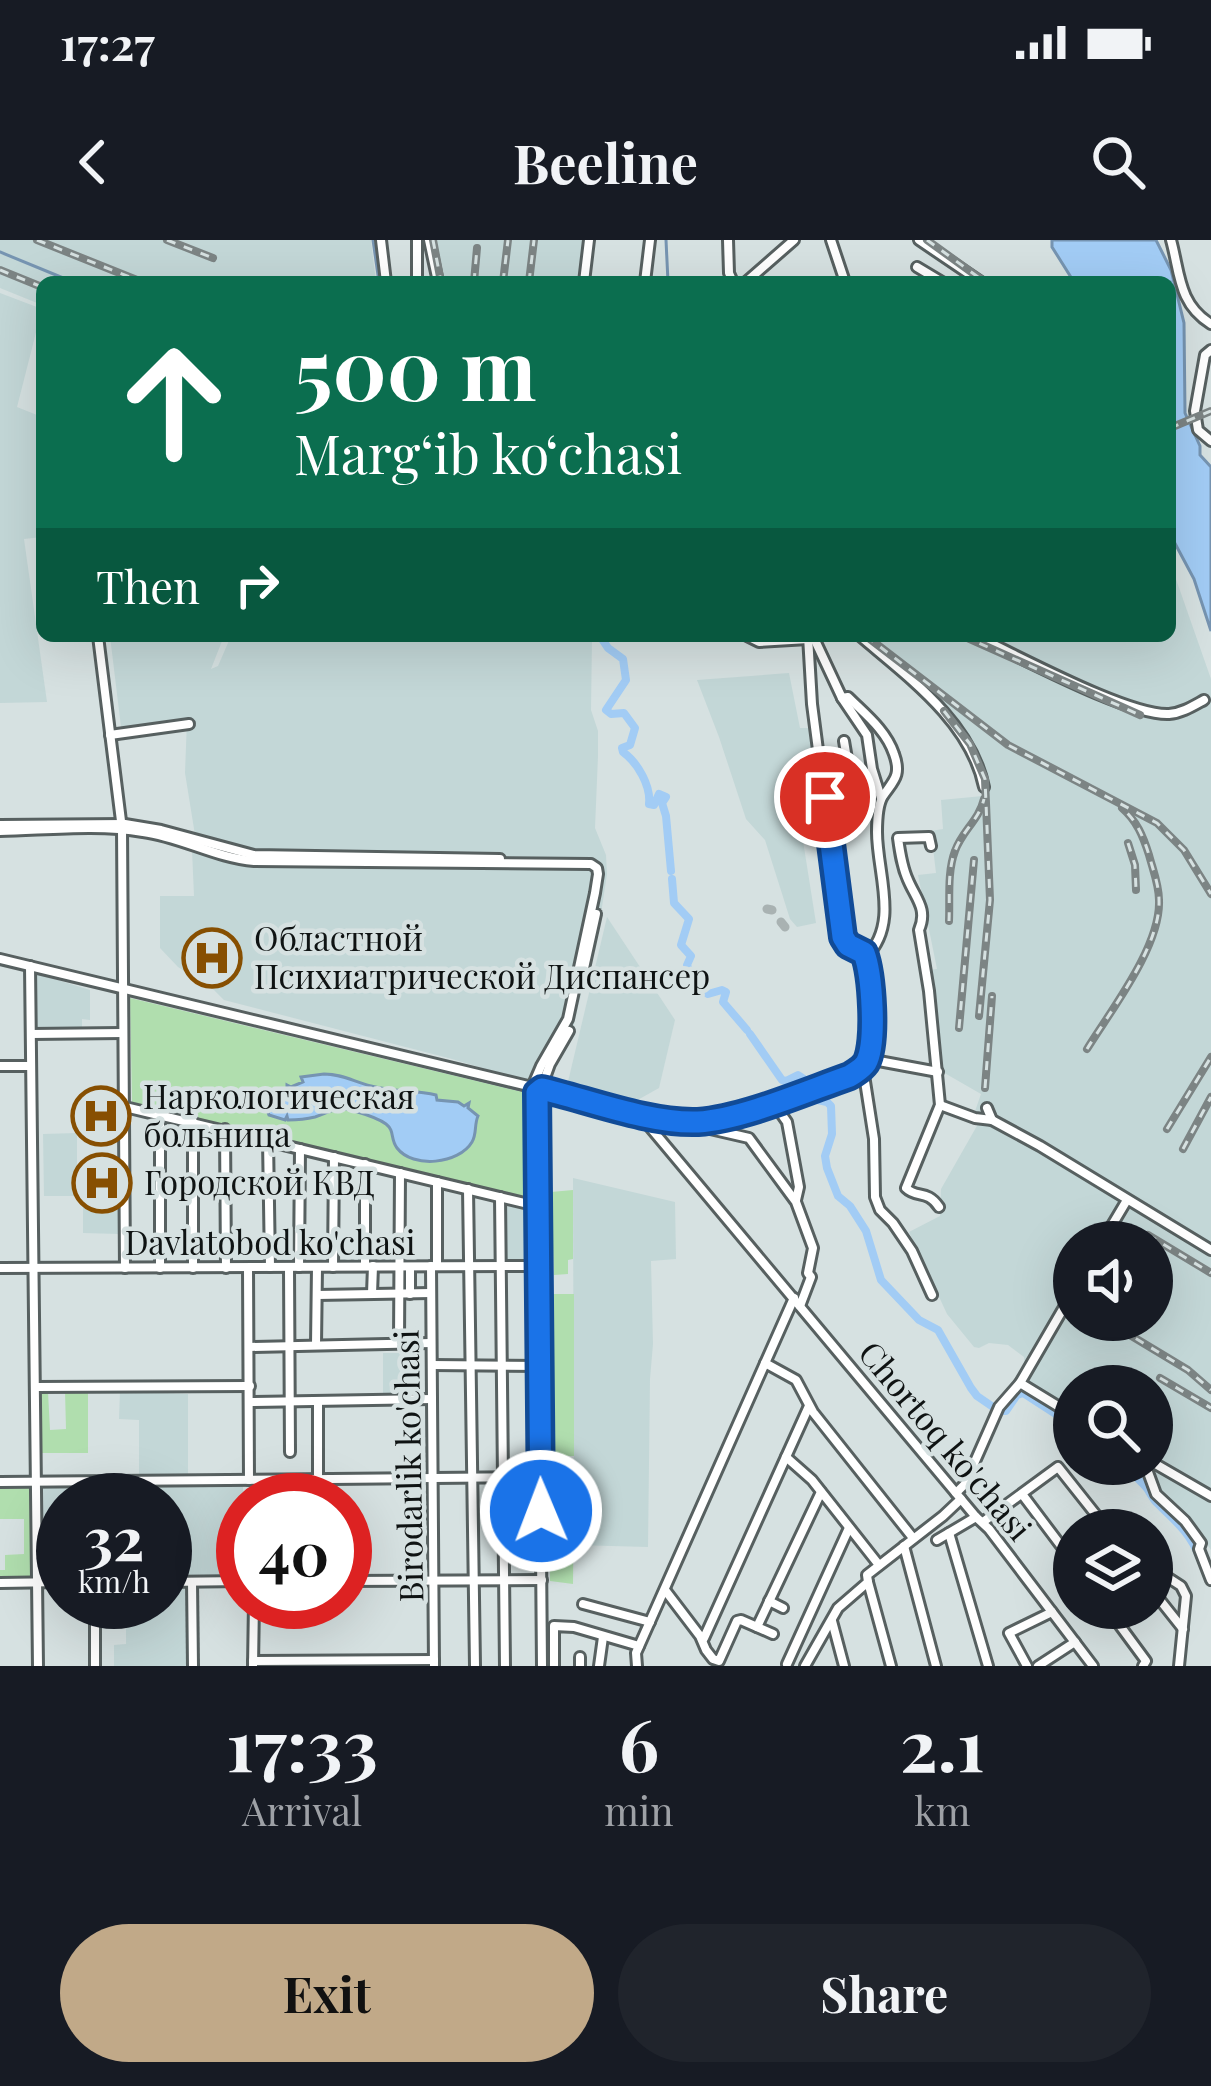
<!DOCTYPE html>
<html lang="en">
<head>
<meta charset="utf-8">
<style>
	body { margin:0; font-family:"Playfair Display",serif; background:#20242c; color:#f1f3f6; height:100vh; display:flex; flex-direction:column; font-size:45px; white-space:nowrap }
	* { box-sizing:border-box; margin:0 }
	p { font-size:39px; color:#9ea1a6 }
	.icon { flex:none; width:66px; height:66px; fill:none; stroke:currentColor; stroke-width:2; stroke-linecap:round; stroke-linejoin:round }
	.map { position:relative; height:1426px; overflow:hidden }
	.sheet { display:flex; flex-direction:column; background:#171b24; flex:1 }
	.sheet>* { flex:none }
	.top-card { position:absolute; left:36px; top:36px; width:1140px; height:366px; border-radius:18px; box-shadow:0 12px 48px #0002; background:#0b6e4f; color:#fff; overflow:hidden }
	.buttons { position:absolute; left:1053px; top:981px; display:grid; gap:24px }
	.buttons a { display:grid; place-items:center; width:120px; height:120px; border-radius:50%; background:#171b24; box-shadow:0 12px 48px #0002; font-size:60px }
	.speed { position:absolute; left:36px; top:1233px; display:flex; gap:24px; font-size:60px; font-weight:700; text-align:center }
	.speed>* { display:grid; place-content:center; width:156px; height:156px; border-radius:50%; background:#171b24; box-shadow:0 12px 48px #0002; line-height:1 }
	.speed small { font-size:30px; font-weight:400 }
	.speed .limit { border:18px solid #d22; background:#fff; color:#111 }
	.pin { position:absolute; display:grid; place-items:center; width:102px; height:102px; color:#fff; margin:-51px; border:6px solid #fff; border-radius:50%; box-shadow:0 3px 12px #0007 }
	.me { position:absolute; width:132px; margin:-66px; rotate:359deg; stroke-linejoin:round; filter:drop-shadow(0 0 9px #0008) }
	.turn { display:flex; align-items:center; gap:42px; height:252px; padding:0 60px; font-size:54px }
	.turn .icon { width:156px; height:156px; stroke-width:2.5 }
	.turn b { display:block; font-size:84px; line-height:102px }
	.then { display:flex; align-items:center; height:114px; padding:0 60px; background:#0003; gap:24px; font-size:45px }
	.eta { display:flex; justify-content:space-evenly; align-items:center; height:204px; text-align:center }
	.eta b { font-size:72px; font-weight:700; line-height:84px }
	.button { display:flex; gap:24px; margin-top:auto; padding:24px 60px }
	.button a { flex:1; height:138px; border-radius:72px; background:#c1a988; color:#111; font-size:48px; font-weight:700; line-height:138px; text-align:center }
	.button a+a { background:#20242c; color:#f1f3f6 }
	.status { display:flex; justify-content:space-between; align-items:center; height:84px; padding:0 60px; background:#171b24; direction:ltr }
	.status svg { height:33px; fill:currentColor }
	header { display:flex; justify-content:space-between; align-items:center; height:156px; padding:0 60px; background:#171b24; font-size:54px; font-weight:700 }
	.map>svg:first-child { display:block }
	.built { fill:#c3d7d7; fill-rule:evenodd }
	.green { fill:#b0deae }
	.water { fill:#a2ccf5; stroke:#7694b1; stroke-width:3 }
	.lines { fill:none; stroke-linecap:round; stroke-linejoin:round }
	.stream { stroke:#7694b1; stroke-width:3 }
	.river { stroke:#a2ccf5; stroke-width:8 }
	.taxiway { stroke:#a9b2b2; stroke-width:9 }
	.minor-casing { stroke:#576060; stroke-width:14 }
	.minor { stroke:#fff; stroke-width:8 }
	.rail-casing { stroke:#7c8484; stroke-width:8 }
	.rail { stroke:#d6e1e1; stroke-width:3; stroke-dasharray:9; stroke-linecap:butt }
	.route-casing { stroke:#114b97; stroke-width:30 }
	.route { stroke:#1a73e8; stroke-width:21 }
	.labels { text-anchor:middle; stroke-width:9; stroke-linejoin:round; paint-order:stroke }
	.poi-label { font-size:33px; fill:#0f1313; stroke:#d6e1e1; text-anchor:start }
	.street-label { font-size:33px; fill:#0f1313; stroke:#d6e1e1 }
</style>
</head>
<body>
<div class="status"><b>17:27</b><svg viewBox="0 0 49 12"><path d="M0 12V9h3v3zM5 12V6h3v6zM10 12V3h3v9zM15 12V0h3v12zM26 1h20v11H26zM47 4h2v5h-2z"/></svg></div>
<header><svg class="icon" aria-label="back" viewBox="0 0 24 24"><path d="M15 5l-7 7 7 7"/></svg>Beeline<svg class="icon" aria-label="search" viewBox="0 0 24 24"><circle cx="10" cy="10" r="6"/><path d="M15 15l6 6"/></svg></header>
<div class="map">
<svg width="1211" height="1426" viewBox="0 0 1211 1426">
	<rect width="100%" height="100%" fill="#d6e1e1"/>
	<g class="built">
		<path d="M0,0h371l5,42h-334v23l-42,-17z"/>
		<path d="M435,0h151l-5,42h-137z"/>
		<path d="M0,53l42,16 -25,98 25,10v120l-18,2 23,163 -47,1z"/>
		<path d="M1170,322l41,117v871l-14,-20 -45,-46 -6,-20h6v-78h-78v26l-47,-27 -3,-28 -16,-12 -19,-2 -10,5 -5,-1 -27,-33 -38,-82 31,-16 1,-27 37,-65 -6,-4 9,-26 -40,-23 -12,-101 8,-1 -19,-94 18,-2 -5,-42 12,-2 -2,-29 42,-4 3,-11 -19,-45 -103,-104h95l26,13 6,-13h179zM1074,1002h78v78h-78z"/>
		<path d="M110,396h114l-13,33 7,-3 13,-30h262l99,3 -1,71 7,21v25l-3,72 11,27 1,19 -5,33 -30,125 -32,53 -88,-26 -228,-59 -10,-10 -36,-23 -18,-19v-52h34l-2,-46 3,-15 -10,-62 2,-53 -66,7z"/>
		<path d="M789,433l11,55h11l8,75 -19,19 16,101 -19,4 -7,-8 -25,-79 -19,-21 -27,-82 -22,-57z"/>
		<path d="M607,677l68,103 -16,68 -25,14 -67,-16z"/>
		<path d="M35,733l55,17v30l-8,-1v11l-46,1z"/>
		<path d="M97,851h23v43h-37v-35l13,-2z"/>
		<path d="M77,893v63h-33l-1,-62z"/>
		<path d="M121,924l-1,70 -37,-1v-67z"/>
		<path d="M573,938l102,24 1,57 -25,2 2,83 -3,35 -2,168 -74,-2z"/>
		<path d="M504,966l27,2v53h-28z"/>
		<rect x="383" y="1113" width="39" height="45"/>
		<path d="M120,1151l68,3v83l-49,-2v-55l-20,-1z"/>
		<path d="M243,1242v9h9v-8l78,-1v18h-87v79l-78,1v-80h-102v80h-20l-1,-96z"/>
		<path d="M188,1347l3,79h-77v-21l12,-1v-42h39v-14z"/>
	</g>
	<g class="green">
		<path d="M130,758l401,96 1,106 -400,-98z"/>
		<path d="M573,950v69l-5,1v14l-14,1 -3,-83z"/>
		<path d="M553,1054h21v162h-21v-10l-3,-1 -1,-138 3,-1z"/>
		<path d="M65,1151l23,1v61h-49v-61h9l2,38 16,-1z"/>
		<path d="M551,1221h13v18h10l-1,105 -23,-3z"/>
		<path d="M0,1248h30v88l-30,1v-7h5v-15l19,-1v-35h-24z"/>
	</g>
	<g class="water">
		<path d="M1052,0h104l15,30 13,53 1,90 15,33v9l11,12v164l-17,-52 -24,-45v-252h-96l-22,-35z"/>
		<path d="M324,834c19,0 30,8 47,12 22,6 44,4 65,9l1,5 21,2 6,4 5,-3 -1,5 10,8c-4,9 -1,18 -6,26 -13,22 -59,27 -75,6 -7,-9 -2,-17 -11,-24 -9,-7 -25,-11 -35,-14 -15,-4 -23,3 -36,7 -8,2 -18,3 -27,3l-1,-4 -2,4 -16,-5 -3,-8 4,-3h-6l-1,-5 6,-2h-5l1,-3 4,-2 3,4 15,-8v-3l4,2 12,-5 -2,-5z"/>
	</g>
	<g class="lines">
		<g class="stream">
			<path d="M373,0l6,42"/>
			<path d="M666,0l2,42"/>
			<path d="M0,12l73,30"/>
			<path d="M15,726l515,126"/>
		</g>
		<g class="river">
			<path d="M600,396l8,12 15,11 3,21 -20,30 5,4 13,-1 11,15 -5,17 -8,3 1,4c15,11 28,34 26,52l5,1 5,-11 7,3 -4,6 4,13 5,55"/>
			<path d="M672,639l2,24 15,16 -8,26 10,11 -4,9 9,22 12,7 14,-4 4,2 -3,10 24,28"/>
			<path d="M750,794l32,46 4,1 12,-6 6,4 4,19 19,4 4,4 1,28 -7,22 2,12 11,28 12,10 16,25 15,49 38,40 19,10 33,58 6,8 16,11"/>
			<path d="M1001,1171h5l11,-16 6,-2 51,33"/>
			<path d="M1128,1224c4,11 10,14 18,23 4,5 6,11 11,16 18,18 32,28 42,53"/>
		</g>
		<g class="taxiway">
			<path d="M767,669l5,1"/>
			<path d="M781,682l4,5"/>
		</g>
		<defs>
			<g id="minor">
				<path d="M381,0l5,42"/>
				<path d="M429,0l9,42"/>
				<path d="M728,0l1,33 4,9"/>
				<path d="M831,0l14,42"/>
				<path d="M919,0l62,42"/>
				<path d="M1171,0c9,32 7,64 40,84"/>
				<path d="M917,27l25,15"/>
				<path d="M417,42v-42"/>
				<path d="M584,42l5,-42"/>
				<path d="M645,42l5,-42"/>
				<path d="M746,42l48,-42"/>
				<path d="M1211,110l-6,5 -10,56 3,19 13,11"/>
				<path d="M98,396l24,193 3,439"/>
				<path d="M747,396l12,6 49,-3"/>
				<path d="M808,396l4,68 30,230c4,14 17,13 24,23"/>
				<path d="M860,396c48,41 111,86 124,151"/>
				<path d="M975,396c42,19 153,80 194,78 13,-1 24,-8 35,-14"/>
				<path d="M842,458l25,37 5,34 9,29"/>
				<path d="M110,495l79,-11"/>
				<path d="M844,501l8,48"/>
				<path d="M825,557l27,-8 25,-3"/>
				<path d="M0,585l125,-1 36,6 93,25 246,4"/>
				<path d="M0,591c47,-1 97,-7 143,1 38,5 73,26 111,29l337,3 6,4 1,6 -3,19 -27,126 -27,47 -9,21 5,6 5,573"/>
				<path d="M931,606l-2,-9 -31,1c2,15 4,29 10,42 8,19 20,29 11,50l10,61 11,114 -34,83c11,11 21,1 33,19"/>
				<path d="M0,719l661,159 35,4 19,-3 135,-44c7,-3 11,-4 15,-11 13,-21 6,-83 1,-107 34,-34 11,-83 11,-125 0,-10 1,-28 6,-36 10,-15 19,-20 11,-42 -8,-24 -29,-40 -46,-57l-6,1 -29,-62"/>
				<path d="M30,726l8,700"/>
				<path d="M581,742l15,-68"/>
				<path d="M31,794l92,-1"/>
				<path d="M868,819l70,13"/>
				<path d="M0,826h31"/>
				<path d="M861,829l3,6 10,64 1,58 5,13 13,13 19,28 20,44"/>
				<path d="M541,849l9,-25 19,-33"/>
				<path d="M773,862l14,20 12,65 -3,13"/>
				<path d="M940,865l35,13 17,2"/>
				<path d="M125,867l412,99"/>
				<path d="M987,868l5,12 48,26 171,104"/>
				<path d="M639,874l337,403 13,12 104,137"/>
				<path d="M160,875v153"/>
				<path d="M702,881l8,8 39,9 47,64 17,46 -5,25 3,4 -11,29"/>
				<path d="M225,889l1,139"/>
				<path d="M268,900l2,127"/>
				<path d="M365,924v102"/>
				<path d="M437,942v84"/>
				<path d="M468,949l7,477"/>
				<path d="M500,957l5,469"/>
				<path d="M1102,1002l25,-42"/>
				<path d="M431,1026l3,400"/>
				<path d="M299,1027l1,-118"/>
				<path d="M333,1027l1,-110"/>
				<path d="M0,1028l539,-2"/>
				<path d="M193,1028v-146"/>
				<path d="M248,1028l1,212"/>
				<path d="M289,1028l1,184"/>
				<path d="M372,1054l1,-28"/>
				<path d="M410,1054v-27"/>
				<path d="M317,1055l114,-2"/>
				<path d="M399,1103l1,-170"/>
				<path d="M316,1105l1,-78"/>
				<path d="M249,1107l182,-4"/>
				<path d="M765,1123l31,17 17,32 100,126"/>
				<path d="M432,1125l108,1"/>
				<path d="M1020,1143l54,33"/>
				<path d="M35,1147l215,-1"/>
				<path d="M250,1162l182,-3"/>
				<path d="M318,1162v76"/>
				<path d="M786,1217l26,23 67,85"/>
				<path d="M1152,1222l59,34"/>
				<path d="M1145,1224l11,30 29,27 16,22 -2,6 12,31"/>
				<path d="M0,1242l541,-5"/>
				<path d="M956,1253l9,-9 34,-77 21,-24 54,-93"/>
				<path d="M1022,1254l52,69"/>
				<path d="M983,1282l75,-55 50,63"/>
				<path d="M949,1293l39,133"/>
				<path d="M937,1300l39,-23"/>
				<path d="M904,1306l32,120"/>
				<path d="M1152,1309l9,24 20,13 5,10 -7,70"/>
				<path d="M345,1341l197,-1"/>
				<path d="M165,1342l78,-1"/>
				<path d="M192,1342l1,84"/>
				<path d="M868,1342l23,84"/>
				<path d="M0,1343l63,-1"/>
				<path d="M665,1350l35,46 6,14 7,9 6,2 18,-40 4,-1 16,7 64,-135"/>
				<path d="M1152,1350l31,39"/>
				<path d="M769,1361l14,7"/>
				<path d="M583,1364l67,18"/>
				<path d="M1107,1368l39,53 -3,5"/>
				<path d="M832,1381l12,45"/>
				<path d="M757,1387l16,7"/>
				<path d="M704,1398l105,-232"/>
				<path d="M253,1421l181,-1"/>
				<path d="M787,1424l62,-136"/>
				<path d="M95,1426v-64"/>
				<path d="M253,1426l1,-64"/>
				<path d="M554,1426v-40l20,1 65,19"/>
				<path d="M580,1426v-9"/>
				<path d="M599,1426l4,-29"/>
				<path d="M637,1426l-1,-13 158,-355"/>
				<path d="M805,1426l33,-58 30,-26 -1,-7 76,-59 18,-17"/>
				<path d="M1027,1426l-18,-33 43,-21"/>
				<path d="M1038,1426l37,-24"/>
			</g>
		</defs>
		<use href="#minor" class="minor-casing"/>
		<use href="#minor" class="minor"/>
		<defs>
			<g id="rail">
				<path d="M37,0l105,42"/>
				<path d="M167,0l46,18"/>
				<path d="M433,0l8,42"/>
				<path d="M927,0l58,42"/>
				<path d="M0,30l42,17"/>
				<path d="M474,42l3,-34"/>
				<path d="M503,42l5,-42"/>
				<path d="M529,42l5,-42"/>
				<path d="M1170,188l41,-17"/>
				<path d="M866,396l142,109 149,78 27,27 27,44"/>
				<path d="M963,396l177,79"/>
				<path d="M944,471l26,33 15,35 5,121 -11,116"/>
				<path d="M1128,603l7,22 1,25"/>
				<path d="M949,681c1,-22 -2,-49 6,-70 7,-20 24,-31 29,-52"/>
				<path d="M959,788l15,-168"/>
				<path d="M1087,809c24,-39 74,-103 72,-149 0,-15 -6,-30 -10,-45 -6,-19 -12,-34 -27,-47"/>
				<path d="M985,848l7,-92"/>
				<path d="M1167,889l44,-72"/>
				<path d="M1183,909l28,-52"/>
				<path d="M1148,995l63,38"/>
				<path d="M1105,1080l83,50 23,20"/>
				<path d="M1160,1138l51,30"/>
			</g>
		</defs>
		<use href="#rail" class="rail-casing"/>
		<use href="#rail" class="rail"/>
	</g>
	<g class="lines">
		<defs>
			<path id="route" d="M541,1271l-4,-418 5,-4c46,11 109,35 156,33 45,-3 109,-31 152,-46 7,-5 11,-6 16,-13 11,-20 6,-89 -2,-110l-16,-8 -5,-8 -18,-140"/>
		</defs>
		<use href="#route" class="route-casing"/>
		<use href="#route" class="route"/>
	</g>
	<defs>
		<symbol id="hospital-ring" viewBox="-11 -11 22 22"><circle r="9.5" fill="#d6e1e1" stroke="#874f01" stroke-width="1.5"/><path d="M-5-5h3v3.5h4V-5h3V5h-3V1.5h-4V5h-3Z" fill="#874f01"/></symbol>
	</defs>
	<g fill-rule="evenodd">
		<use href="#hospital-ring" x="179" y="685" width="66" height="66"/>
		<use href="#hospital-ring" x="68" y="843" width="66" height="66"/>
		<use href="#hospital-ring" x="69" y="910" width="66" height="66"/>
	</g>
	<g class="labels">
		<g class="poi-label">
			<text x="254" y="711">Областной<tspan x="254" dy="38">Психиатрической Диспансер</tspan></text>
			<text x="143" y="869">Наркологическая<tspan x="143" dy="38">больница</tspan></text>
			<text x="144" y="955">Городской КВД</text>
		</g>
		<g class="street-label">
			<text x="270" y="1015">Davlatobod ko'chasi</text>
			<text transform="translate(945 1201) rotate(50)" y="12">Chortoq ko'chasi</text>
			<text transform="translate(409 1226) rotate(-91)" y="12">Birodarlik ko'chasi</text>
		</g>
	</g>
</svg>
<div class="buttons">
<a><svg class="icon" aria-label="sound" viewBox="0 0 24 24"><path d="M4 9h4l5-4v14l-5-4H4zM17 9q2 3 0 6"/></svg></a>
<a><svg class="icon" aria-label="search" viewBox="0 0 24 24"><circle cx="10" cy="10" r="6"/><path d="M15 15l6 6"/></svg></a>
<a><svg class="icon" aria-label="layers" viewBox="0 0 24 24"><path d="M12 4l9 5-9 5-9-5zM3 14l9 5 9-5"/></svg></a>
</div>
<div class="speed"><div>32<small>km/h</small></div><div class="limit">40</div></div>
<div class="pin" style="left:825px;top:557px;background:#d93025"><svg class="icon" aria-label="arrive" viewBox="0 0 24 24"><path d="M6 21V4h12l-3 4 3 4H6"/></svg></div>
<svg class="me" style="left:541px;top:1271px" viewBox="-20 -20 40 40"><circle r="17" fill="#1a73e8" stroke="#fff" stroke-width="3"/><path d="M0-11L8 9 0 5-8 9z" fill="#fff"/></svg>
<div class="top-card">
<div class="turn"><svg class="icon" aria-label="ahead" viewBox="0 0 24 24"><path d="M12 20V5M6 11l6-6 6 6"/></svg><div><b>500 m</b>Marg‘ib ko‘chasi</div></div>
<div class="then">Then<svg class="icon" aria-label="right" viewBox="0 0 24 24"><path d="M7 20v-9h11M14 6l5 5-5 5"/></svg></div>
</div>
</div>
<section class="sheet">
<div class="eta">
<div><b>17:33</b><p>Arrival</p></div>
<div><b>6</b><p>min</p></div>
<div><b>2.1</b><p>km</p></div>
</div>
<div class="button"><a>Exit</a><a>Share</a></div>
</section>
</body>
</html>
